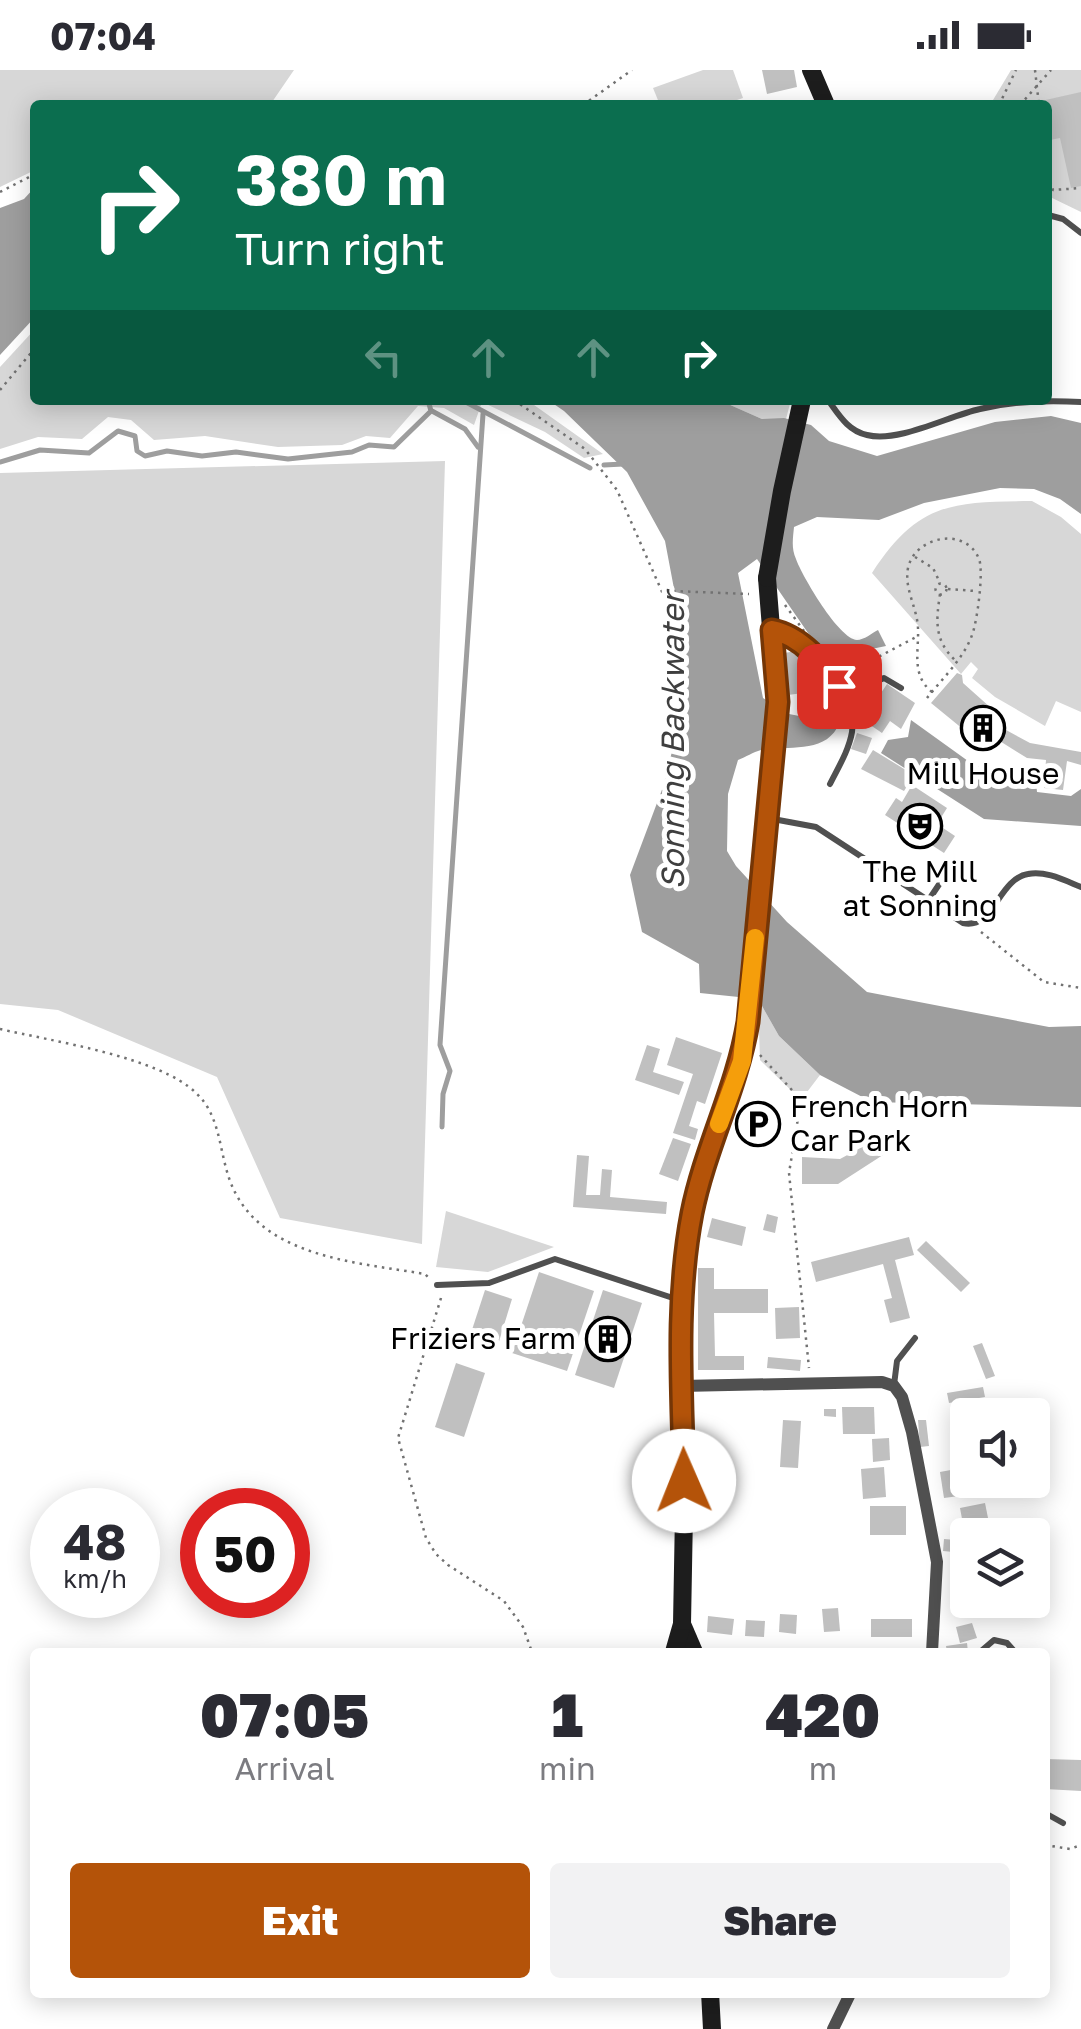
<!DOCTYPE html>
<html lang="en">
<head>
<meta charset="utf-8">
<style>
	body { margin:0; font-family:"Golos Text",sans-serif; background:#f2f2f3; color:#2b2b33; height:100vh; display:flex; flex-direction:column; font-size:38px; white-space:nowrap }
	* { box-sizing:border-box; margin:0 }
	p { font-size:32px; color:#7c7c81 }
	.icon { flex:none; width:55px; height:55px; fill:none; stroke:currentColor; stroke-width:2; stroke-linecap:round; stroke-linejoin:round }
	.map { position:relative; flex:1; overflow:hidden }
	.panel { position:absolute; left:30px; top:1578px; width:1020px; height:350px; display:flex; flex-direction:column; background:#fff; border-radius:10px; box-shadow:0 5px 25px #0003 }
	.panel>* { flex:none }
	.guide { position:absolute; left:30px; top:30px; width:1022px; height:305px; border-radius:10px; box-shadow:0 5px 25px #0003; background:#0b6e4f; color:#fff; overflow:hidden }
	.controls { position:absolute; left:950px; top:1328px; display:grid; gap:20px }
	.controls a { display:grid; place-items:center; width:100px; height:100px; border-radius:10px; background:#fff; box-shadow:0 5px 25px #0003; font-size:50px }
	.speed { position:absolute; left:30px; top:1418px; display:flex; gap:20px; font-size:50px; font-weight:700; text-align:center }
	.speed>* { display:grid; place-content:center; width:130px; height:130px; border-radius:50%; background:#fff; box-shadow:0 5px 25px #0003; line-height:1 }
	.speed small { font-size:25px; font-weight:400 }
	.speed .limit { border:15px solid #d22; background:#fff; color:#111 }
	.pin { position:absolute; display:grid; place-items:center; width:85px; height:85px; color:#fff; margin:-42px; border-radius:20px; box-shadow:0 5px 15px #0006 }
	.me { position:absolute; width:110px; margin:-55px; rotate:359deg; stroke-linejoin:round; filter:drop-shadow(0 0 8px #0008) }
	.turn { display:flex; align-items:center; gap:35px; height:210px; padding:0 40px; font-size:45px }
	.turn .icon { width:130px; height:130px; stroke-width:2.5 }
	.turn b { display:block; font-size:70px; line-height:85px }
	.lanes { display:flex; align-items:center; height:95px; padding:0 40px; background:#0003; justify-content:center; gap:50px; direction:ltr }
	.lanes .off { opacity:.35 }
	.eta { display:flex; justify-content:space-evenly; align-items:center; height:170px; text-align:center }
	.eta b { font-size:60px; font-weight:800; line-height:70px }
	.primary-button { display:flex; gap:20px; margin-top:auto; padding:20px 40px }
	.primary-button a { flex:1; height:115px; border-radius:10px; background:#b45309; color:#fff; font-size:40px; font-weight:800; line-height:115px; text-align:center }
	.primary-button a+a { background:#f2f2f3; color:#2b2b33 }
	.status { display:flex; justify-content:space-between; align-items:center; height:70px; padding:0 50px; background:#fff; direction:ltr }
	.status svg { height:28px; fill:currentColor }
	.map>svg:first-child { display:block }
	.green { fill:#d7d7d7 }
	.water { fill:#9e9e9e }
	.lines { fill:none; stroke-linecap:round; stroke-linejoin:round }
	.stream { stroke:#9e9e9e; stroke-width:5 }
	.building { fill:#c0c0c0 }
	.path { stroke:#727272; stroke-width:2.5; stroke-dasharray:2.5 5; stroke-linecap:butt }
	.service { stroke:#505050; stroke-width:6 }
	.minor { stroke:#505050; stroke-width:12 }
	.secondary { stroke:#1d1d1d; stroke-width:18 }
	.secondary-bridge { stroke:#1d1d1d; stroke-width:18 }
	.route-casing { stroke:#753606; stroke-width:25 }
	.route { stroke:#b45309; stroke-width:18 }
	.slow { stroke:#f59e0b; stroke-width:18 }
	.labels { text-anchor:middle; stroke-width:10; stroke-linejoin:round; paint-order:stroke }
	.poi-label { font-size:30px; fill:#000; stroke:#fff }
	.water-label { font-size:32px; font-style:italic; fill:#3f3f3f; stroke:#fff }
</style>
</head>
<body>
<div class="status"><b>07:04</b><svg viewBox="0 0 49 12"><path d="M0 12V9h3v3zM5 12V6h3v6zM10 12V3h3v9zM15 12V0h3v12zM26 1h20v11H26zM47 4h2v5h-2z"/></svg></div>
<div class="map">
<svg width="1081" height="1959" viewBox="0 0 1081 1959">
	<rect width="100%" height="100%" fill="#fff"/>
	<g class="green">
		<path d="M0,0h294l-24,35h-235v65l-35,17z"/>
		<path d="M703,0h30l10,28 -21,7h-62l-7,-17z"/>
		<path d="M1011,0h70v142l-33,-16v-91h-58z"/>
		<path d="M35,259v71h492l76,54 -19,4 -39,-26 -63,-30 -8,23 -30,-17 -26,-2 -28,32 -24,-2 -24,9 -64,2 -73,-11 -51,4 -23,-20 -23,-3 -26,22 -44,-2 -38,12v-82z"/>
		<path d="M719,330h72l-5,19h-24z"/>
		<path d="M445,391l-23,783 -142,-26 -63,-141 -159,-67 -58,-6v-531z"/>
		<path d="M1032,431l29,16 20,17v178l-25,-11 -11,25 -50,-29 -23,-19 6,-9 -7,-7 -10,12 -89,-101c46,-71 79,-71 160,-72z"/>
		<path d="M758,929l21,37 41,39 -19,25 -41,-40z"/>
		<path d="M446,1141l108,36 -66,25 -52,-5z"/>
	</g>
	<g class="water">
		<path d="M35,117v130l-35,38v-147l24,-9z"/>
		<path d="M548,330h171l43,19 22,-1 27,7 18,16 48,15 118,-34 56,-6 30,7v91l-21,-15 -26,-10 -34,-1 -76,15 -45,17 -62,-3 -23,10c-1,11 -3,21 2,32 6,17 43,80 61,81 7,0 15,-7 21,-10l8,16 -34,7 4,11 -12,6 -27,-24 -60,-87 -19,14 25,125 26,16 36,7 12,7c-15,26 -50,17 -76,22 -8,2 -15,7 -23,10l-10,34 -1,57 9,15 51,56 80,70 182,35 32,-1v81l-209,-5 -52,-27 -41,-39 -21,-37 -58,-6 -1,-29 -57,-32 -12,-57 33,-88 23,-91 -4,-65 -17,-90 -38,-69 -63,-61z"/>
		<path d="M911,650l64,46 61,16 1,10 34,4 10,-7v37l-97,-7 -103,-66 7,-13 20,-3z"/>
	</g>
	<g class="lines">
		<g class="stream">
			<path d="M462,330l128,68"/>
			<path d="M432,341l33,18 13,18"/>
			<path d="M0,392l40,-12 49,3 29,-22 17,5 2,15 8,5 22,-5 35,5 34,-4 52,7 64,-7 17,-7 25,2 37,-36 -3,-11"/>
			<path d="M604,395l19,-1"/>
			<path d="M442,1057l1,-33 7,-23 -10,-26 43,-631"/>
		</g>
	</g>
	<g class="building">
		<path d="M762,0h32l3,17 -30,7z"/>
		<path d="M1081,22v94l-10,2 -11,-50 -10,2 -2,-35h-6l-1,-4z"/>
		<path d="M798,581l5,42 -15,2 -5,-42z"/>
		<path d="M957,603l5,2 1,8 37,33 -5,8 35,19 51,9v13l-14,-4 -4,29 -19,-2 2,-28 -19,-2 -40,-25 -7,10 -49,-40z"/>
		<path d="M887,614l28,19 -14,26 -11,-8 -8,12 -19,-13z"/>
		<path d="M857,663l15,5 -6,16 -15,-5z"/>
		<path d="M873,680l41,25 -10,16 -43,-22z"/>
		<path d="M912,715l35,23 -10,16 18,12 -11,17 -59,-38 11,-17 6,4z"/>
		<path d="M676,967l46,16 -17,51 -8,-3 -8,25 9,3 -3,11 -22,-7 20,-59 -26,-9z"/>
		<path d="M647,975l13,4 -7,23 31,10 -5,13 -44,-15z"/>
		<path d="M673,1068l18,6 -13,37 -19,-7z"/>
		<path d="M877,1069l9,14 -48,31h-36v-27l38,2z"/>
		<path d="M577,1085l12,1 -3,39h14l2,-26 10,1 -2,27 57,5 -1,12 -93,-7z"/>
		<path d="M767,1144l11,3 -3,16 -12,-3z"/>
		<path d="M712,1148l34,9 -4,19 -35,-9z"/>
		<path d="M909,1167l5,18 -19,5 15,58 -20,5 -6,-23 8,-2 -9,-34 -67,18 -5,-20z"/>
		<path d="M926,1171l44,42 -9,9 -44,-42z"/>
		<path d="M698,1198h16v21h54v24h-54l1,43h29v14h-46z"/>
		<path d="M539,1202l55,19 -27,80 -55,-18z"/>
		<path d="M485,1220l27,9 -15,49 -28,-9z"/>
		<path d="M603,1220l39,13 -28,85 -39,-13z"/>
		<path d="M799,1237l1,31 -24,1 -1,-31z"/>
		<path d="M982,1273l13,33 -9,3 -13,-33z"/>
		<path d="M768,1287l33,3 -1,11 -33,-3z"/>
		<path d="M456,1293l29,10 -21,64 -29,-10z"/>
		<path d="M983,1317l2,10 -36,6 -2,-10z"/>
		<path d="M842,1337h32l1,27h-32z"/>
		<path d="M824,1339h12v8l-12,-1z"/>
		<path d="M783,1350l18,1 -3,47 -18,-1z"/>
		<path d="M918,1350h8l3,26 -9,1z"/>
		<path d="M889,1368l1,22 -17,2 -1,-23z"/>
		<path d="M884,1397l2,30 -23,2 -2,-30z"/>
		<path d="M956,1399l3,27 -15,2 -4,-26z"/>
		<path d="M985,1433l3,15 -25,6 -3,-16z"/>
		<rect x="870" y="1436" width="36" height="29"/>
		<path d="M944,1469l24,2v31h-4v-19l-21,-2z"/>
		<path d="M1032,1518h4l1,22 -70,3v-13h65z"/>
		<path d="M838,1538l2,23 -16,1 -2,-23z"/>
		<path d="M780,1544l17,1 -1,19 -17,-2z"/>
		<path d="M708,1546l26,3 -2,16 -25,-3z"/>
		<rect x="871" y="1549" width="41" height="18"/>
		<path d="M746,1550l19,1 -1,16 -19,-1z"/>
		<path d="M972,1553l5,15 -17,5 -4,-16z"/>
		<path d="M967,1573l1,9h-21l-1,-6z"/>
		<path d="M1045,1689l36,1v31l-36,-2z"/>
	</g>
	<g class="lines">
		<g class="path">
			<path d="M1035,0l4,35"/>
			<path d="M583,35l49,-35"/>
			<path d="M999,35l17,-35"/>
			<path d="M1020,35l31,-35"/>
			<path d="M1048,104l5,16 28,-2"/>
			<path d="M0,122l35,-18"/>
			<path d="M0,320l35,-42"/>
			<path d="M514,330l71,49 32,41 46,104 9,-3 77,3"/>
			<path d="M915,487l18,11 7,15"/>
			<circle cx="941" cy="519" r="5.5"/>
			<path d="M948,519l27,2"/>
			<path d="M940,524c-4,27 -6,46 15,66"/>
			<path d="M785,535l19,26"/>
			<path d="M846,604l72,-38"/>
			<path d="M927,628c15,-19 37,-40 45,-63 5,-12 12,-64 7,-76 -13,-33 -64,-23 -71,9 -4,21 9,39 10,60 1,24 -7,47 14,64"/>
			<path d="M981,862l63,50 37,6"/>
			<path d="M0,959c51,12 160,28 196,64 24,22 23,56 33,85 27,79 125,84 196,96l5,5"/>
			<path d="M760,985l41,45 -12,73 20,195"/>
			<path d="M441,1228l-43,140 28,100 10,16 12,11 56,36 19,26 9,25"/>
			<path d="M1045,1775l25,4 11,-4"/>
		</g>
		<g class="service">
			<path d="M1048,145l15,4 18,14"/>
			<path d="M828,330c11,15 20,31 39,35 32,8 81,-19 113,-26 33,-8 67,-9 101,-7"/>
			<path d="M773,560c37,9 84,62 79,102 -3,18 -14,36 -22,52"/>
			<path d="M844,626l40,-18 17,10"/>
			<path d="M773,749l43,8 147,96c31,7 35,-44 65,-49 17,-4 38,7 53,13"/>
			<path d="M928,831l12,-18"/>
			<path d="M437,1215l52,-2 66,-24 127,42"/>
			<path d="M894,1315l3,-24 18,-23"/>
			<path d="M980,1582l14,-12 13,3 8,9"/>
			<path d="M1045,1743l18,10"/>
		</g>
		<g class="minor">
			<path d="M681,1316l201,-4 12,4 8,11 10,35 25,130 -5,90"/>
			<path d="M833,1959l18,-37"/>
		</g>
		<g class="secondary">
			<path d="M811,0l15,35"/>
			<path d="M682,1554l12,28"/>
			<path d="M674,1582l8,-28 2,-111 -3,-127 5,-124 13,-76 43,-125 31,-289 4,-69 -10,-125"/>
			<path d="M710,1922l2,37"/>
		</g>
		<path class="secondary-bridge" d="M767,508l15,-87 20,-91"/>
	</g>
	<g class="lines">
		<defs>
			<path id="route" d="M684,1411c-2,-88 -9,-180 8,-268 13,-65 45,-125 56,-191l30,-320 -6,-72c30,6 50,33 67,56"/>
		</defs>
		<use href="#route" class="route-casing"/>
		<use href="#route" class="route"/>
		<path class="slow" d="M719,1054l23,-63 13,-123"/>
	</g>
	<defs>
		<symbol id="building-ring" viewBox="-11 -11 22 22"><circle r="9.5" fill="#fff" stroke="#000" stroke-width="1.5"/><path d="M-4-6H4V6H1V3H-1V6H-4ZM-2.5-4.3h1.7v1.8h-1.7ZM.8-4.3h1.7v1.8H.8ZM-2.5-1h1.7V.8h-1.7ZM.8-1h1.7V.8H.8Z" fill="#000"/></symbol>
		<symbol id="theatre-ring" viewBox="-11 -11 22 22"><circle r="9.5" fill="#fff" stroke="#000" stroke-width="1.5"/><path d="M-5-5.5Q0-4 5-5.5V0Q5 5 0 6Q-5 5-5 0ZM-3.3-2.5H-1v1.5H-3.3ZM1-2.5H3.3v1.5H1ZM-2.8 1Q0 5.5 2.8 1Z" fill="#000"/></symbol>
		<symbol id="parking-ring" viewBox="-11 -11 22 22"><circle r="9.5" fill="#fff" stroke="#000" stroke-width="1.5"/><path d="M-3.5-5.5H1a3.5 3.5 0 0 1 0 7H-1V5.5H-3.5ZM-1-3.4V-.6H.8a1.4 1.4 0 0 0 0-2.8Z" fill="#000"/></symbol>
	</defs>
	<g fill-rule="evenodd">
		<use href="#building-ring" x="958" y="633" width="50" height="50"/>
		<use href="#theatre-ring" x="895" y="731" width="50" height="50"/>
		<use href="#parking-ring" x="733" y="1029" width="50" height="50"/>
		<use href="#building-ring" x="583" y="1244" width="50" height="50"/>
	</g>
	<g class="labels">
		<g class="poi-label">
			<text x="983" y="714">Mill House</text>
			<text x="920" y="812">The Mill<tspan x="920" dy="34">at Sonning</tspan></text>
			<text x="790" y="1047" text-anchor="start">French Horn<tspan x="790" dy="34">Car Park</tspan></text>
			<text x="576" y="1279" text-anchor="end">Friziers Farm</text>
		</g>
		<g class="water-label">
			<text transform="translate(673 671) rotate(-90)" y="11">Sonning Backwater</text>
		</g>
	</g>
</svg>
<div class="controls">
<a><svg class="icon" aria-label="sound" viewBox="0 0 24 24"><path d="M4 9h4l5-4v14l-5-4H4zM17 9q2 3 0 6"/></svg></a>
<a><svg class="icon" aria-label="layers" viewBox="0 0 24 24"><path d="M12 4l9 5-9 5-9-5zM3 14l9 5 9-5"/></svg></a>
</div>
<div class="speed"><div>48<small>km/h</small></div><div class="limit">50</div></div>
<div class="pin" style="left:839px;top:616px;background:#d93025"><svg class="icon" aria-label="arrive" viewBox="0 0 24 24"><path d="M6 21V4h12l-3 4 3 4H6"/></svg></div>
<svg class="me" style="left:684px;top:1411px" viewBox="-20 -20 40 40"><circle r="19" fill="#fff"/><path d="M0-13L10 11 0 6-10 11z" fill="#b45309"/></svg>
<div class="guide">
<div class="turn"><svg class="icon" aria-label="right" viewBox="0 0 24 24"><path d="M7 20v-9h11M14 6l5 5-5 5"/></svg><div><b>380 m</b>Turn right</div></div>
<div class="lanes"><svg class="icon off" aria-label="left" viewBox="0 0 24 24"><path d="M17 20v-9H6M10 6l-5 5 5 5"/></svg><svg class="icon off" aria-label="ahead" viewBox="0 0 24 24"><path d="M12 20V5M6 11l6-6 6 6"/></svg><svg class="icon off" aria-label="ahead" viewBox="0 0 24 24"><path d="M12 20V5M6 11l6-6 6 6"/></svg><svg class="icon" aria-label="right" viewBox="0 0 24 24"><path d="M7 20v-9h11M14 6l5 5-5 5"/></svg></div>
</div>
<section class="panel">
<div class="eta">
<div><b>07:05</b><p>Arrival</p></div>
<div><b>1</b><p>min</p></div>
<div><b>420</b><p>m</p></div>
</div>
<div class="primary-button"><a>Exit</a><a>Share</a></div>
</section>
</div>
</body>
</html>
